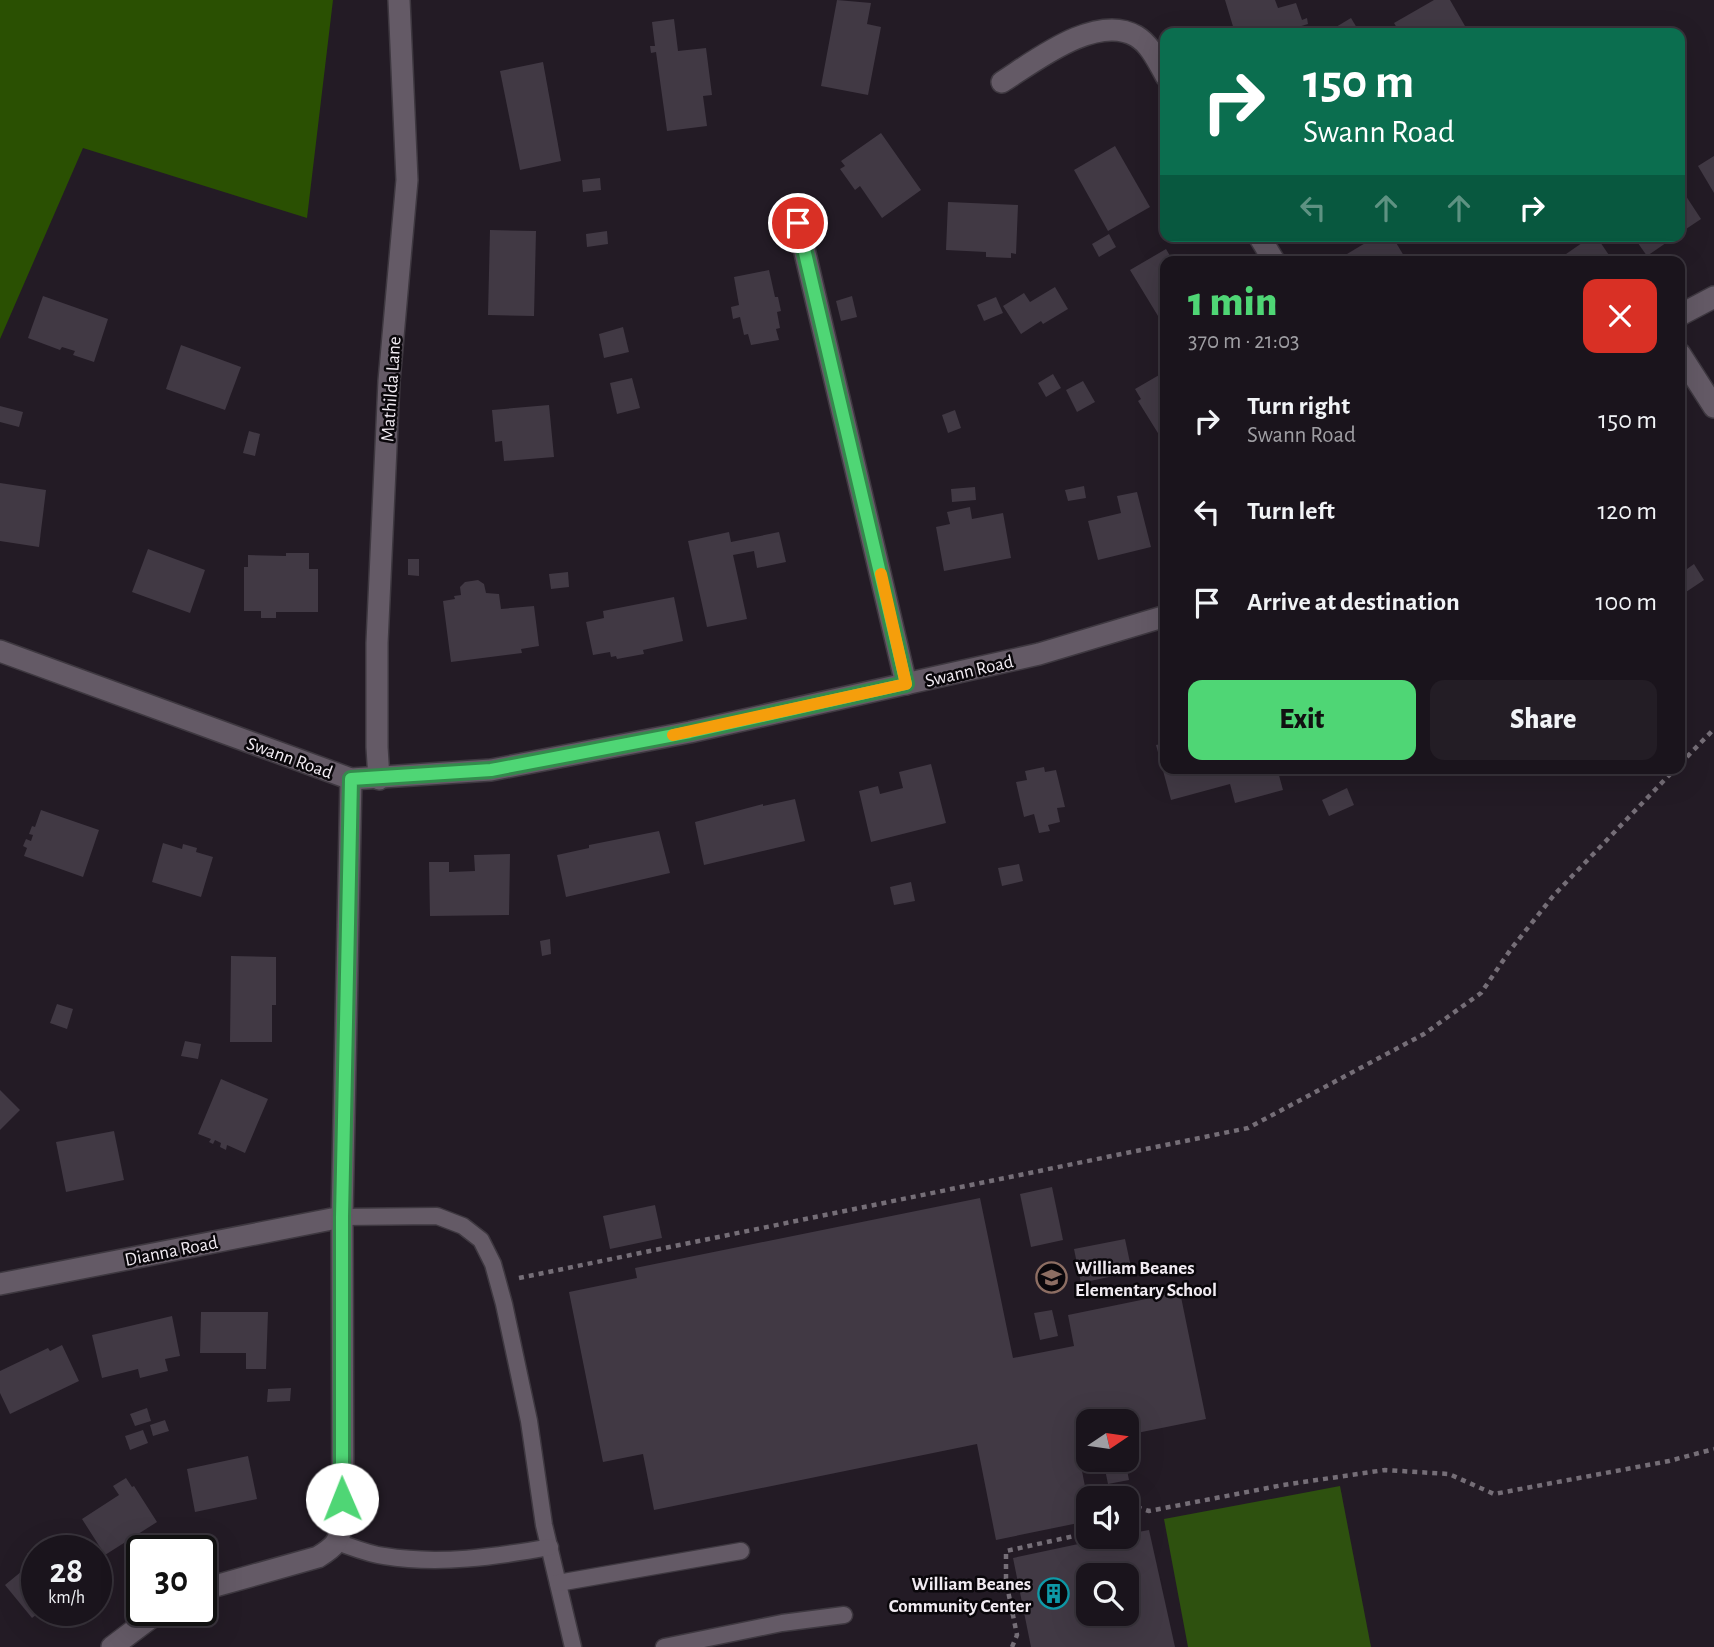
<!DOCTYPE html>
<html lang="en">
<head>
<meta charset="utf-8">
<style>
	body { margin:0; font-family:"Alegreya Sans",sans-serif; background:#231d25; color:#f1f3f6; height:100vh; display:flex; flex-direction:column; font-size:26px; white-space:nowrap }
	* { box-sizing:border-box; margin:0 }
	p { font-size:23px; color:#9f9ea3 }
	.icon { flex:none; width:38px; height:38px; fill:none; stroke:currentColor; stroke-width:2; stroke-linecap:round; stroke-linejoin:round }
	.map { position:relative; flex:1; overflow:hidden }
	.side { position:absolute; left:1160px; top:256px; width:525px; height:518px; display:flex; flex-direction:column; background:#1a141c; border-radius:14px; box-shadow:0 7px 28px #0002,0 0 0 2px #38333b }
	.side>* { flex:none }
	.top-card { position:absolute; left:1160px; top:28px; width:525px; height:214px; border-radius:14px; box-shadow:0 7px 28px #0002,0 0 0 2px #38333b; background:#0b6e4f; color:#fff; overflow:hidden }
	.needle { width:46px; rotate:77deg }
	.fabs { position:absolute; left:1076px; top:1409px; display:grid; gap:14px }
	.fabs a { display:grid; place-items:center; width:63px; height:63px; border-radius:14px; background:#1a141c; box-shadow:0 7px 28px #0002,0 0 0 2px #38333b; font-size:35px }
	.speed { position:absolute; left:21px; top:1535px; display:flex; gap:14px; font-size:35px; font-weight:700; text-align:center }
	.speed>* { display:grid; place-content:center; width:91px; height:91px; border-radius:50%; background:#1a141c; box-shadow:0 7px 28px #0002,0 0 0 2px #38333b; line-height:1 }
	.speed small { font-size:18px; font-weight:400 }
	.speed .limit { border:4px solid #111; border-radius:10px; background:#fff; color:#111 }
	.pin { position:absolute; display:grid; place-items:center; width:60px; height:60px; color:#fff; margin:-30px; border:4px solid #fff; border-radius:50%; box-shadow:0 2px 7px #0007 }
	.me { position:absolute; width:77px; margin:-38px; rotate:359deg; stroke-linejoin:round; filter:drop-shadow(0 0 5px #0008) }
	.turn { display:flex; align-items:center; gap:24px; height:147px; padding:0 28px; font-size:32px }
	.turn .icon { width:91px; height:91px; stroke-width:2.5 }
	.turn b { display:block; font-size:49px; line-height:60px }
	.lanes { display:flex; align-items:center; height:66px; padding:0 28px; background:#0003; justify-content:center; gap:35px; direction:ltr }
	.lanes .off { opacity:.35 }
	.round { display:grid; place-items:center; flex:none; width:74px; height:74px; border-radius:14px; background:#231d25 }
	.headline { display:flex; align-items:center; justify-content:space-between; height:119px; padding:0 28px }
	h1 { font-size:42px; font-weight:800; line-height:52px; color:#4fd675 }
	.action { display:flex; gap:14px; margin-top:auto; padding:14px 28px }
	.action a { flex:1; height:80px; border-radius:14px; background:#4fd675; color:#111; font-size:28px; font-weight:800; line-height:80px; text-align:center }
	.action a+a { background:#231d25; color:#f1f3f6 }
	ul { padding:0; list-style:none }
	li { display:flex; align-items:center; gap:21px; height:91px; padding:0 28px }
	li div { flex:1 }
	li b { display:block; font-size:26px }
	li em { font-style:normal }
	.map>svg:first-child { display:block }
	.green { fill:#2e510f }
	.forest { fill:#2a5002 }
	.building { fill:#413944; fill-rule:evenodd }
	.lines { fill:none; stroke-linecap:round; stroke-linejoin:round }
	.lane-casing { stroke:#3e3840; stroke-width:19 }
	.street-casing { stroke:#3e3840; stroke-width:24 }
	.path { stroke:#756e77; stroke-width:4.5; stroke-dasharray:5 5; stroke-linecap:butt }
	.lane { stroke:#645a66; stroke-width:16 }
	.street { stroke:#645a66; stroke-width:21 }
	.route-casing { stroke:#338b4c; stroke-width:18 }
	.route { stroke:#4fd675; stroke-width:12 }
	.slow { stroke:#f59e0b; stroke-width:12 }
	.labels { text-anchor:middle; stroke-width:5; stroke-linejoin:round; paint-order:stroke }
	.street-label { font-size:19px; fill:#f1ebf2; stroke:#0a070b }
	.poi-label { font-size:19px; font-weight:bold; fill:#f1ebf2; stroke:#0a070b; text-anchor:start }
</style>
</head>
<body>
<div class="map">
<svg width="1714" height="1647" viewBox="0 0 1714 1647">
	<rect width="100%" height="100%" fill="#231b25"/>
	<path class="green" d="M1340,1486l31,161h-183l-24,-128z"/>
	<path class="forest" d="M0,0h333l-26,218 -224,-70 -83,191z"/>
	<g class="building">
		<path d="M837,0l34,3 -4,21 14,3 -13,68 -47,-9z"/>
		<path d="M1225,0h50l3,8 18,-5 6,17 5,-2 1,6 -23,7v2h-50z"/>
		<path d="M1434,0h16l19,33h-69l-6,-10z"/>
		<path d="M1351,18l9,15h-21l-3,-6z"/>
		<path d="M674,19l4,32 28,-3 6,47 -9,1 4,30 -40,5 -11,-79 -5,1 -1,-7h5l-3,-24z"/>
		<path d="M543,62l18,99 -41,9 -20,-99z"/>
		<path d="M881,133l40,57 -39,28 -22,-32 -5,4 -15,-21 5,-3 -4,-5z"/>
		<path d="M1115,146l35,61 -42,24 -34,-61z"/>
		<path d="M1714,156v37l-16,-27z"/>
		<path d="M600,178l1,12 -18,2 -1,-12z"/>
		<path d="M1680,187l21,32 -21,14z"/>
		<path d="M948,202l70,3 -2,49 -5,-1v5l-25,-1v-5l-40,-2z"/>
		<path d="M490,230l46,1 -2,85 -46,-1z"/>
		<path d="M607,231l1,13 -21,3 -1,-13z"/>
		<path d="M1109,234l7,13 -17,10 -7,-13z"/>
		<path d="M1377,236h15l15,25h-57l-3,-7z"/>
		<path d="M1592,236h4l17,25h-57z"/>
		<path d="M1633,236h43l-29,20z"/>
		<path d="M1166,249l7,12h-7v51l-8,4 -28,-46z"/>
		<path d="M769,270l6,27h3l3,14 -4,1 3,16 -4,1 3,11 -28,5 -3,-11 -4,1 -4,-18 -7,2 -2,-12 8,-2 -5,-28z"/>
		<path d="M1055,287l13,22 -25,15 -2,-3 -20,13 -18,-28 21,-13 6,9z"/>
		<path d="M43,296l65,23 -14,43 -21,-7 2,-4 -13,-4 -2,3 -32,-12z"/>
		<path d="M852,296l5,21 -16,4 -5,-20z"/>
		<path d="M996,297l7,16 -19,8 -7,-16z"/>
		<path d="M623,327l6,25 -25,6 -5,-24z"/>
		<path d="M181,345l60,22 -16,43 -59,-21z"/>
		<path d="M1166,371v75l-28,-45 3,-2 -6,-10z"/>
		<path d="M1053,374l8,14 -15,9 -8,-14z"/>
		<path d="M632,378l8,30 -23,6 -7,-31z"/>
		<path d="M1083,381l12,21 -18,10 -11,-22z"/>
		<path d="M549,405l5,52 -50,4 -2,-20 -7,1 -3,-32z"/>
		<path d="M0,406l23,6 -4,15 -19,-5z"/>
		<path d="M955,410l6,18 -13,5 -6,-18z"/>
		<path d="M249,431l11,3 -5,22 -12,-3z"/>
		<path d="M0,483l46,7 -7,57 -39,-6z"/>
		<path d="M1084,486l2,12 -18,3 -3,-11z"/>
		<path d="M975,487l1,13 -24,2 -1,-13z"/>
		<path d="M1137,492l14,55 -53,13 -10,-39 33,-8 -4,-17z"/>
		<path d="M970,507l2,12 31,-6 8,45 -67,13 -8,-44 14,-3 -3,-12z"/>
		<path d="M729,532l2,10 48,-10 7,30 -29,6 -3,-17 -21,4 14,64 -40,8 -19,-86z"/>
		<path d="M148,549l57,21 -15,43 -58,-21z"/>
		<path d="M286,553h23v16h9v43h-42v6h-15v-7h-17v-44h4v-12l38,1z"/>
		<path d="M408,559h11v17l-11,-1z"/>
		<path d="M1694,564l10,16 -24,16v-22z"/>
		<path d="M568,572l1,15 -18,2 -2,-15z"/>
		<path d="M478,580l6,4 2,9 13,1 2,15 33,-3 5,40 -18,3 1,4 -71,9 -8,-61 12,-2 -1,-3 7,-1 -1,-8 5,-5z"/>
		<path d="M674,597l9,44 -40,9 1,4 -27,5 -1,-3 -5,1 -1,-5 -17,3 -7,-33 18,-4 -1,-7z"/>
		<path d="M1166,743v25h111l6,22 -48,13 -5,-19 -59,16 -15,-55z"/>
		<path d="M931,764l15,59 -75,19 -12,-51 19,-5 2,8 23,-6 -4,-16z"/>
		<path d="M1044,767l1,5 11,-2 9,37 -8,1 3,14 -12,3 2,6 -11,2 -5,-19 -10,3 -8,-35 11,-2 -2,-9z"/>
		<path d="M1347,788l7,17 -25,11 -7,-16z"/>
		<path d="M795,799l10,42 -101,24 -9,-43 68,-18v2z"/>
		<path d="M41,810l58,20 -16,47 -59,-21 3,-8 -4,-2 3,-7 5,2 2,-6 -4,-1 3,-8 3,1z"/>
		<path d="M659,831l11,42 -104,24 -9,-42 32,-7v-3z"/>
		<path d="M163,843l19,6 1,-5 14,4 -1,4 17,5 -12,40 -49,-15z"/>
		<path d="M510,854l-1,61 -79,1 -1,-54h20v10l26,-1 -1,-16z"/>
		<path d="M1019,864l4,17 -21,5 -4,-18z"/>
		<path d="M911,882l4,19 -21,4 -4,-18z"/>
		<path d="M550,939l1,15 -9,2 -2,-15z"/>
		<path d="M231,956l45,1v48h-4v37h-42z"/>
		<path d="M57,1004l16,5 -6,20 -17,-6z"/>
		<path d="M185,1041l16,3 -3,15 -17,-3z"/>
		<path d="M221,1079l47,20 -23,54 -18,-8 -1,5 -6,-3 1,-4 -6,-3 -2,4 -4,-2 2,-3 -13,-5z"/>
		<path d="M0,1090l20,20 -20,20z"/>
		<path d="M114,1131l10,49 -58,12 -10,-50z"/>
		<path d="M1052,1187l11,53 -32,7 -11,-53z"/>
		<path d="M980,1198l33,160 61,-12 -6,-31 112,-23 26,127 -79,16v-14h-39v22l-11,2 11,57v19l-92,19 -19,-96 -323,66 -11,-56 -40,8 -34,-170 68,-14 -2,-10z"/>
		<path d="M655,1205l7,33 -52,11 -7,-33z"/>
		<path d="M1125,1239l7,33 -51,11 -7,-34z"/>
		<path d="M1052,1310l6,26 -18,4 -6,-27z"/>
		<path d="M201,1312h67l-2,57h-20v-16h-46z"/>
		<path d="M172,1316l8,40 -15,3 3,12 -28,7 -2,-9 -36,9 -10,-43z"/>
		<path d="M62,1345l17,36 -69,33 -10,-21v-22l48,-23 2,3z"/>
		<path d="M291,1388l-1,13 -23,1 1,-13z"/>
		<path d="M147,1408l4,13 -16,5 -5,-12z"/>
		<path d="M165,1420l4,11 -16,5 -3,-11z"/>
		<path d="M143,1430l5,13 -18,7 -5,-14z"/>
		<path d="M248,1456l9,43 -62,13 -8,-43z"/>
		<path d="M1103,1460h22l4,20 -21,4z"/>
		<path d="M126,1478l6,9 2,-1 23,36 -52,33 -23,-36 37,-24 -6,-9z"/>
		<path d="M1149,1530l26,117h-144l-18,-89 103,-22h11v-2zM1088,1575h39v39h-39z"/>
		<path d="M46,1538l7,9 5,-3 5,6h-26v60h5l-10,8 -27,-33 28,-23 -6,-8z"/>
	</g>
	<g class="lines">
		<defs>
			<g id="lane">
				<path d="M342,1217l95,-1 26,10 18,14 12,24 11,40 25,117 15,104 29,122"/>
				<path d="M337,1542c15,5 31,12 47,14 55,9 111,1 166,-9"/>
				<path d="M558,1583l183,-32"/>
				<path d="M664,1647l118,-24 62,-8"/>
			</g>
			<g id="street">
				<path d="M1002,82c33,-21 94,-69 134,-46 14,8 22,26 30,40"/>
				<path d="M798,223l108,461"/>
				<path d="M1259,236l15,25"/>
				<path d="M1680,315l34,-18"/>
				<path d="M1680,354l34,53"/>
				<path d="M0,651l351,128 140,-9 199,-38 349,-78 127,-38"/>
				<path d="M379,779l-2,-32v-104l12,-262 18,-201 -8,-180"/>
				<path d="M0,1284l342,-67"/>
				<path d="M201,1590l117,-33c18,-11 20,-14 25,-35l-1,-305 9,-438"/>
				<path d="M112,1647l49,-37"/>
			</g>
		</defs>
		<use href="#lane" class="lane-casing"/>
		<use href="#street" class="street-casing"/>
		<g class="path">
			<path d="M1680,764l34,-35"/>
			<path d="M519,1278l729,-150 176,-94 57,-41 30,-44 43,-54 122,-127"/>
			<path d="M1127,1504l22,7 134,-26 102,-15 64,4 45,20 175,-33 45,-12"/>
			<path d="M1012,1647l5,-12 -11,-54v-30l82,-18"/>
		</g>
		<use href="#lane" class="lane"/>
		<use href="#street" class="street"/>
	</g>
	<g class="lines">
		<defs>
			<path id="route" d="M342,1499v-282l9,-438 140,-9 199,-38 216,-48 -108,-461"/>
		</defs>
		<use href="#route" class="route-casing"/>
		<use href="#route" class="route"/>
		<path class="slow" d="M673,735l233,-51 -25,-110"/>
	</g>
	<defs>
		<symbol id="school-ring" viewBox="-11 -11 22 22"><circle r="9.5" fill="#0a070b" stroke="#8d6e63" stroke-width="1.5"/><path d="M0-5L7-2L0 1L-7-2ZM-4 1L0 2.5L4 1V4Q0 6-4 4Z" fill="#8d6e63"/></symbol>
		<symbol id="building-ring" viewBox="-11 -11 22 22"><circle r="9.5" fill="#0a070b" stroke="#0f9aa8" stroke-width="1.5"/><path d="M-4-6H4V6H1V3H-1V6H-4ZM-2.5-4.3h1.7v1.8h-1.7ZM.8-4.3h1.7v1.8H.8ZM-2.5-1h1.7V.8h-1.7ZM.8-1h1.7V.8H.8Z" fill="#0f9aa8"/></symbol>
	</defs>
	<g fill-rule="evenodd">
		<use href="#school-ring" x="1034" y="1260" width="35" height="35"/>
		<use href="#building-ring" x="1036" y="1576" width="35" height="35"/>
	</g>
	<g class="labels">
		<g class="street-label">
			<text transform="translate(390 389) rotate(-86)" y="7">Mathilda Lane</text>
			<text transform="translate(969 670) rotate(-13)" y="7">Swann Road</text>
			<text transform="translate(290 757) rotate(20)" y="7">Swann Road</text>
			<text transform="translate(171 1250) rotate(-11)" y="7">Dianna Road</text>
		</g>
		<g class="poi-label">
			<text x="1075" y="1274">William Beanes<tspan x="1075" dy="22">Elementary School</tspan></text>
			<text x="1031" y="1590" text-anchor="end">William Beanes<tspan x="1031" dy="22">Community Center</tspan></text>
		</g>
	</g>
</svg>
<div class="fabs">
<a><svg class="needle" viewBox="-14 -14 28 28"><path d="M0-13l5 13h-10z" fill="#e53935"/><path d="M0 13l5-13h-10z" fill="#9f9ea3"/></svg></a>
<a><svg class="icon" aria-label="sound" viewBox="0 0 24 24"><path d="M4 9h4l5-4v14l-5-4H4zM17 9q2 3 0 6"/></svg></a>
<a><svg class="icon" aria-label="search" viewBox="0 0 24 24"><circle cx="10" cy="10" r="6"/><path d="M15 15l6 6"/></svg></a>
</div>
<div class="speed"><div>28<small>km/h</small></div><div class="limit">30</div></div>
<div class="pin" style="left:798px;top:223px;background:#d93025"><svg class="icon" aria-label="arrive" viewBox="0 0 24 24"><path d="M6 21V4h12l-3 4 3 4H6"/></svg></div>
<svg class="me" style="left:342px;top:1499px" viewBox="-20 -20 40 40"><circle r="19" fill="#fff"/><path d="M0-13L10 11 0 6-10 11z" fill="#4fd675"/></svg>
<div class="top-card">
<div class="turn"><svg class="icon" aria-label="right" viewBox="0 0 24 24"><path d="M7 20v-9h11M14 6l5 5-5 5"/></svg><div><b>150 m</b>Swann Road</div></div>
<div class="lanes"><svg class="icon off" aria-label="left" viewBox="0 0 24 24"><path d="M17 20v-9H6M10 6l-5 5 5 5"/></svg><svg class="icon off" aria-label="ahead" viewBox="0 0 24 24"><path d="M12 20V5M6 11l6-6 6 6"/></svg><svg class="icon off" aria-label="ahead" viewBox="0 0 24 24"><path d="M12 20V5M6 11l6-6 6 6"/></svg><svg class="icon" aria-label="right" viewBox="0 0 24 24"><path d="M7 20v-9h11M14 6l5 5-5 5"/></svg></div>
</div>
<section class="side">
<div class="headline"><div><h1>1 min</h1><p>370 m · 21:03</p></div><a class="round" style="background:#d93025;color:#fff"><svg class="icon" aria-label="close" viewBox="0 0 24 24"><path d="M6 6l12 12M18 6L6 18"/></svg></a></div>
<ul>
<li><svg class="icon" aria-label="right" viewBox="0 0 24 24"><path d="M7 20v-9h11M14 6l5 5-5 5"/></svg><div><b>Turn right</b><p>Swann Road</p></div><em>150 m</em></li>
<li><svg class="icon" aria-label="left" viewBox="0 0 24 24"><path d="M17 20v-9H6M10 6l-5 5 5 5"/></svg><div><b>Turn left</b></div><em>120 m</em></li>
<li><svg class="icon" aria-label="arrive" viewBox="0 0 24 24"><path d="M6 21V4h12l-3 4 3 4H6"/></svg><div><b>Arrive at destination</b></div><em>100 m</em></li>
</ul>
<div class="action"><a>Exit</a><a>Share</a></div>
</section>
</div>
</body>
</html>
